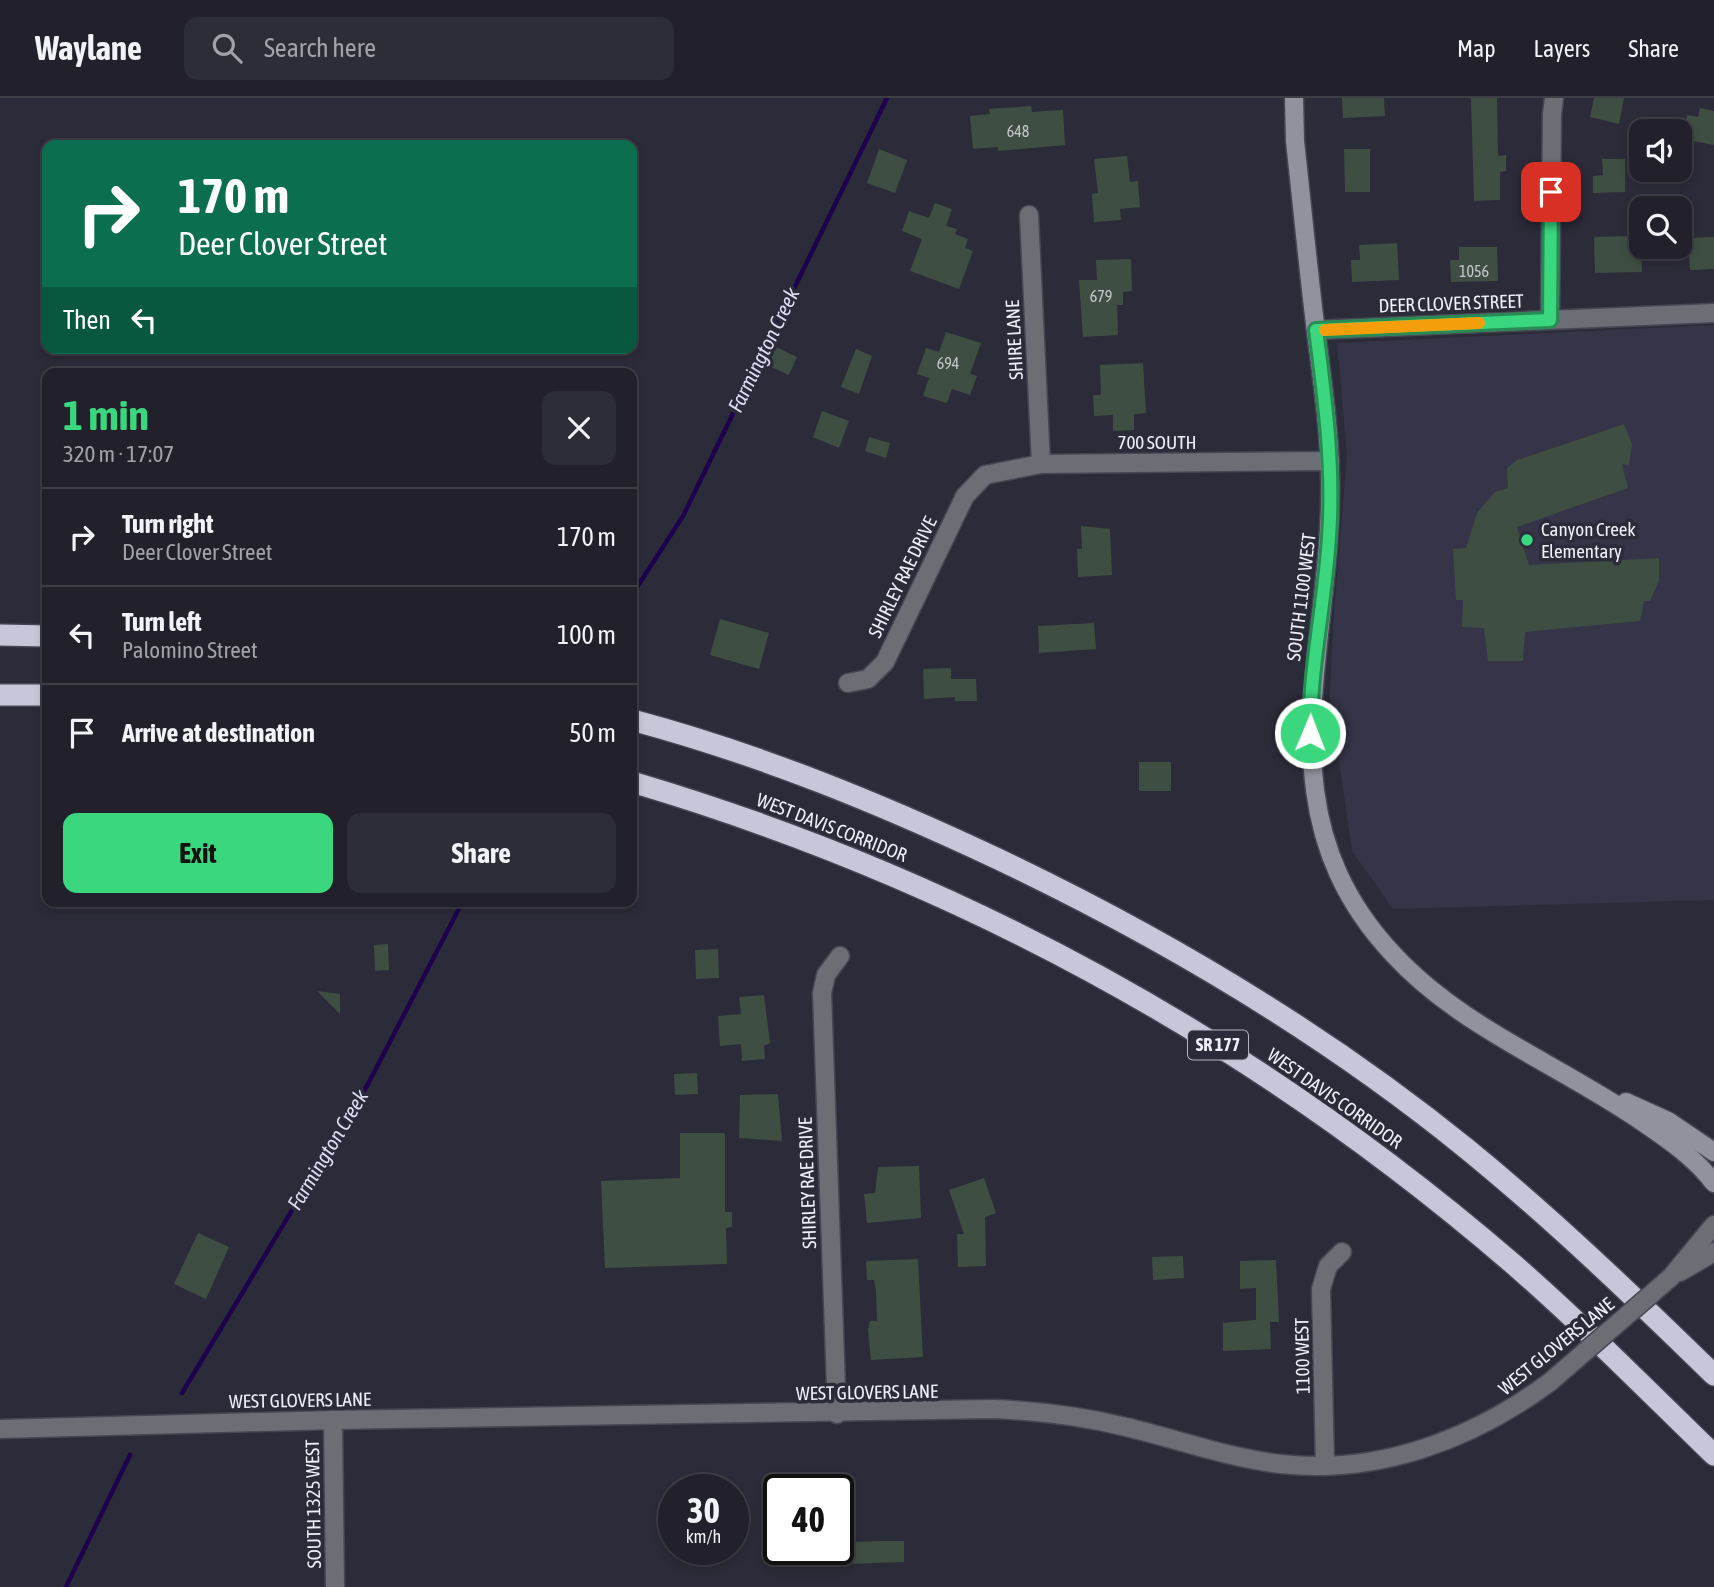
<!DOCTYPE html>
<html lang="en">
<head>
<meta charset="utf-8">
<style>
	body { margin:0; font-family:"Asap Condensed",sans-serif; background:#2d2d37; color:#f1f3f6; height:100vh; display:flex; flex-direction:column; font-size:26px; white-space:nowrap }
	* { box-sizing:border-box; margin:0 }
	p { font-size:23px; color:#a2a3a9 }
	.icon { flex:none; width:38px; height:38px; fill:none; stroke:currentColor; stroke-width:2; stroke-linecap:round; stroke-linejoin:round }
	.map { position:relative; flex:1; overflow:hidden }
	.panel { position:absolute; left:42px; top:270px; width:595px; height:539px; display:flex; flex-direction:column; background:#21202b; border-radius:14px; box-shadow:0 4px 10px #0003,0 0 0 2px #3e3e47 }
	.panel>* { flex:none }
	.guide { position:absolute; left:42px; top:42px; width:595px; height:214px; border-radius:14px; box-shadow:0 4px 10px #0003,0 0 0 2px #3e3e47; background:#0b6e4f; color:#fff; overflow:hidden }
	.fabs { position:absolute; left:1629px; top:21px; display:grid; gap:14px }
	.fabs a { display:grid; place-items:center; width:63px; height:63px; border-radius:14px; background:#21202b; box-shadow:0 4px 10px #0003,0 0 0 2px #3e3e47; font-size:35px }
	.speed { position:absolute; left:658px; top:1376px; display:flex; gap:14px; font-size:35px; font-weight:700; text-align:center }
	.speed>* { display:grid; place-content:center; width:91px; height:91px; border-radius:50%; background:#21202b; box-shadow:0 4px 10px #0003,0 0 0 2px #3e3e47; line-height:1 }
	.speed small { font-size:18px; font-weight:400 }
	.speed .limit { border:4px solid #111; border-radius:10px; background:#fff; color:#111 }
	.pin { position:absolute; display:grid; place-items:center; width:60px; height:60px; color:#fff; margin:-30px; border-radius:14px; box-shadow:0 4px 10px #0006 }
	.me { position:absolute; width:77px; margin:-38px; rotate:1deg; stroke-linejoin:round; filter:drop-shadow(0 0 5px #0008) }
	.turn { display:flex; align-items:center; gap:24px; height:147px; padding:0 21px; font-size:32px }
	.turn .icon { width:91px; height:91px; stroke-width:2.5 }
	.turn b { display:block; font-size:49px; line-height:60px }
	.then { display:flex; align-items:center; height:66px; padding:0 21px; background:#0003; gap:14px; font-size:26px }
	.round { display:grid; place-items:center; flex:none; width:74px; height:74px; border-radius:14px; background:#2d2d37 }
	.headline { display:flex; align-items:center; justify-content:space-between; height:119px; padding:0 21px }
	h1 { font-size:42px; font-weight:700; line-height:52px; color:#3ad77f }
	.action { display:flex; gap:14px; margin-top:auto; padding:14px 21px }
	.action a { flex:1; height:80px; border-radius:14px; background:#3ad77f; color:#111; font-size:28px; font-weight:700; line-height:80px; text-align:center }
	.action a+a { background:#2d2d37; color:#f1f3f6 }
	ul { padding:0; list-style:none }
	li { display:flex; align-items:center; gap:21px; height:98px; padding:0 21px; border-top:2px solid #3e3e47 }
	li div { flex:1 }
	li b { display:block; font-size:26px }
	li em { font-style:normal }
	header { display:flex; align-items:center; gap:42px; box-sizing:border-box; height:98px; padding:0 35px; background:#21202b; border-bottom:2px solid #3e3e47 }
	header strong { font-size:33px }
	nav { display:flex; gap:38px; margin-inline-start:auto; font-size:24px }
	.search { width:490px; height:63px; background:#2d2d37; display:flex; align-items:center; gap:18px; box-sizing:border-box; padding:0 24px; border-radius:14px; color:#a2a3a9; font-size:26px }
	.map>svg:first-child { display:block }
	.built { fill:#353448 }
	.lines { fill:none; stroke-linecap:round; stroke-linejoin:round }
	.stream { stroke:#1d034e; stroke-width:4.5 }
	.building { fill:#3f4e43 }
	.street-casing { stroke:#474654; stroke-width:21 }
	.secondary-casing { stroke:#474654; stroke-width:21 }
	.highway-casing { stroke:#474654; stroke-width:24 }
	.street { stroke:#6d6d75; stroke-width:18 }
	.secondary { stroke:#92929e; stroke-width:18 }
	.highway { stroke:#c8c7da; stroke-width:21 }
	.street-bridge-casing { stroke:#474654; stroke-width:21; stroke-linecap:butt }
	.street-bridge { stroke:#6d6d75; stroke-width:18 }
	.route-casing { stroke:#268c53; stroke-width:18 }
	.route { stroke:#3ad77f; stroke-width:12 }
	.slow { stroke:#f59e0b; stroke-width:12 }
	.poi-dot { fill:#3ad77f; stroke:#2c2b39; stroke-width:2.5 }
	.labels { text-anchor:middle; stroke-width:7; stroke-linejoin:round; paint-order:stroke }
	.number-label { font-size:16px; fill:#c4c7cc }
	.shield { fill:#2c2b39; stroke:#b5b4bf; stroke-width:2 }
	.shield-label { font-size:18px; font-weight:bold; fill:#f0eff9 }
	.street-label { font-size:19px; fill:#f0eff9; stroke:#2c2b39 }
	.poi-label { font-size:19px; fill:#f0eff9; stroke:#2c2b39; text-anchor:start }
	.water-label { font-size:21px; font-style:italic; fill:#dddcf2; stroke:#2c2b39 }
</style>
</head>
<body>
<header>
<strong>Waylane</strong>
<div class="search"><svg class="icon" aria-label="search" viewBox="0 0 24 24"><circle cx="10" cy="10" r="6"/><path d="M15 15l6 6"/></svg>Search here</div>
<nav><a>Map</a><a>Layers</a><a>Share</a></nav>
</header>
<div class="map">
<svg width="1714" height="1489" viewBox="0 0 1714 1489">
	<rect width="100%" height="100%" fill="#2c2b39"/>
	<path class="built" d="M1714,227v575l-321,9 -41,-58 -17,-118 -6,-16 4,-92 14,-171 -10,-111z"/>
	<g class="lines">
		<g class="stream">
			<path d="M632,497l51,-79 204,-418"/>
			<path d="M182,1295l186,-309 95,-183"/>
			<path d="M66,1489l64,-132"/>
		</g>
	</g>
	<g class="building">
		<path d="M1342,0h42l1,18 -42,2z"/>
		<path d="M1471,0h26l1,58 8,-1v16l-6,1v28l-26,1z"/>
		<path d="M1594,0h30l-5,26 -29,-7z"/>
		<path d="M1031,8l1,6 31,-2 2,35 -67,6v-4l-25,2 -3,-33 20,-2 -1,-5z"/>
		<path d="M1700,10l14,3v34l-31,-6 4,-24 11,2z"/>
		<path d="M879,51l28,11 -12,33 -28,-10z"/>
		<path d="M1344,51h26v43h-25z"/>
		<path d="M1127,58l3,26 8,-1 2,26 -20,2 1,11 -27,2 -2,-28 6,-1 -4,-34z"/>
		<path d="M1602,61h23v33l-32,1v-17l10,-1z"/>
		<path d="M935,105l17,6 -6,17 11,3 -2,5 13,5 -3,9 8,3 -14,38 -49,-18 12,-32 -20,-8 7,-20 20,7z"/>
		<path d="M1632,138v15h9l1,21 -47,1 -1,-36z"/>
		<path d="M1714,139v32l-24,1 -2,-32z"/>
		<path d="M1397,145l2,37 -47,2 -1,-22h9l-1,-15z"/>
		<path d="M1459,149h38l1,34 -47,1 -1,-22h9z"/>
		<path d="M1131,161l1,32 -9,1v13h-6l1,30 -35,2 -4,-57h18l-1,-20z"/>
		<path d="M946,234l35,11 -11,31 7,2 -7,19 -18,-6 -5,14 -24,-7 6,-18 -12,-4 9,-26 13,4z"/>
		<path d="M776,249l21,10 -8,18 -22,-10z"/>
		<path d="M856,251l16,7 -13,38 -18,-7z"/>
		<path d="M1143,265l3,50 -12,1v16l-21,1v-16l-19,1 -1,-21h8l-1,-30z"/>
		<path d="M822,313l27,10 -10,27 -26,-11z"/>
		<path d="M1624,326l8,20 -3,21 -7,-1 6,24 -111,39 12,38 130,-7v23l-9,20h-6l-4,20 -115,11 -2,29h-35l-4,-33 -22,-1 1,-27h-7l-3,-51 13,-1 11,-35 18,-21 13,-4 -1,-20 10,-8z"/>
		<path d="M869,339l21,6 -4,15 -21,-7z"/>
		<path d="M1081,428l29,3 2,46 -34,2 -1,-28h5z"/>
		<path d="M720,521l49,14 -10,36 -49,-14z"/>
		<path d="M1094,525l2,26 -57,4 -1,-27z"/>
		<path d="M951,570v11h25l1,22h-22v-4l-31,2 -1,-30z"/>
		<rect x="1139" y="664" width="32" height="29"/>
		<path d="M388,846l1,26 -14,1 -1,-26z"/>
		<path d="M718,851l1,29 -23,1 -1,-29z"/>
		<path d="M317,893l23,3v20z"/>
		<path d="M764,897l6,48 -6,3 1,13 -23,2 -1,-17 -21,2 -2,-30 23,-2 -2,-17z"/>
		<path d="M697,975l1,21 -23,1 -1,-21z"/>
		<path d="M778,996l4,47 -43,-3 1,-43z"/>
		<path d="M680,1035h45v79h7v15l-6,1 1,36 -122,4 -4,-87 79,-3z"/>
		<path d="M919,1068l2,52 -54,5 -3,-29 11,-1 3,-26z"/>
		<path d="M984,1080l12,35 -11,4 1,49 -28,1 -1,-33h7l-15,-44z"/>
		<path d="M198,1135l31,14 -23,52 -32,-15z"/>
		<path d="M1183,1158l1,22 -31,2 -1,-23z"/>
		<path d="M918,1161l5,98 -52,3 -3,-30 2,-9h7l-1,-30 -2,-11h-7l-1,-19z"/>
		<path d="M1276,1162l3,62h-9l1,27 -48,2v-28l33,-3v-32l-16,1v-28z"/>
		<path d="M884,1443h20v21l-58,2v-22z"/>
	</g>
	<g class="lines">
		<defs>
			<g id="street">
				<path d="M1029,117l12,249"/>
				<path d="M1550,222l2,-206 2,-16"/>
				<path d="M1316,232l398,-17"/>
				<path d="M848,585l20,-4 17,-17 80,-166 20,-21 56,-11 289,-3"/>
				<path d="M1680,1174l34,-20"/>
				<path d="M1671,1179l43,-52"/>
				<path d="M837,1316l-15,-421 4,-18 14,-19"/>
				<path d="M333,1322l2,167"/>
				<path d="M0,1331l333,-9 661,-11c44,2 88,7 132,18 51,12 102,31 155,37 98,11 192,-25 269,-82"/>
				<path d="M1325,1368l-4,-177 7,-23 14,-14"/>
			</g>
			<g id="secondary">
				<path d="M1294,0l1,43c7,63 13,127 21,191 6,47 13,94 14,142 5,171 -74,334 63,480 69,75 168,111 251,169 25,17 51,35 70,60"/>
				<path d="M1626,1004l42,19 46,31"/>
			</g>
			<g id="highway">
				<path d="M0,537l47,1"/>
				<path d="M0,597h47"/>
				<path d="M632,622c127,34 247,83 366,139 168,80 325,173 469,290 87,71 167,148 247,226"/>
				<path d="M632,684c327,97 621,258 880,481 70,61 135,127 202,192"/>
			</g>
		</defs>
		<use href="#street" class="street-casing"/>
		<use href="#secondary" class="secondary-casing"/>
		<use href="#highway" class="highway-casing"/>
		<use href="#street" class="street"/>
		<use href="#secondary" class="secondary"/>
		<use href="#highway" class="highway"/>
		<defs>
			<path id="street-bridge" d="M1550,1284l121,-105"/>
		</defs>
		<use href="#street-bridge" class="street-bridge-casing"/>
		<use href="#street-bridge" class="street-bridge"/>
	</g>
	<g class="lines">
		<defs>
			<path id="route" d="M1310,635c0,-66 15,-130 19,-196 5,-70 -4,-138 -13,-207l234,-10 1,-128"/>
		</defs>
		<use href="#route" class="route-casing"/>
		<use href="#route" class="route"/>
		<path class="slow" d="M1325,232l154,-7"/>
	</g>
	<circle class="poi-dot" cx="1527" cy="442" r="7"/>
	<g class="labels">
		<g class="number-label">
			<text x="1018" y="39">648</text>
			<text x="1474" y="179">1056</text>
			<text x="1101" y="204">679</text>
			<text x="948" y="271">694</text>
		</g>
		<rect class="shield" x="1188" y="932.5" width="60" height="29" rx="5"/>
		<g class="shield-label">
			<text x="1218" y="953">SR 177</text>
		</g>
		<g class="street-label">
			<text transform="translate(1451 205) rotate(-2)" y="7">DEER CLOVER STREET</text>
			<text transform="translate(1014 242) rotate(-93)" y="7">SHIRE LANE</text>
			<text x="1157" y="351">700 SOUTH</text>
			<text transform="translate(902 479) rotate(-64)" y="7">SHIRLEY RAE DRIVE</text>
			<text transform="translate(1301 499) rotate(-83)" y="7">SOUTH 1100 WEST</text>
			<text transform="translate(832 729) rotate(21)" y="7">WEST DAVIS CORRIDOR</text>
			<text transform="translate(1335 1000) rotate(35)" y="7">WEST DAVIS CORRIDOR</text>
			<text transform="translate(807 1085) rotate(-92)" y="7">SHIRLEY RAE DRIVE</text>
			<text transform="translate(1556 1248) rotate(-39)" y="7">WEST GLOVERS LANE</text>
			<text transform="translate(1302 1258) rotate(-91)" y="7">1100 WEST</text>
			<text transform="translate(867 1294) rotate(-1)" y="7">WEST GLOVERS LANE</text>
			<text transform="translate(300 1302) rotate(-1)" y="7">WEST GLOVERS LANE</text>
			<text transform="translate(313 1406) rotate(-91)" y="7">SOUTH 1325 WEST</text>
		</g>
		<g class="poi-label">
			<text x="1541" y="438">Canyon Creek<tspan x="1541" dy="22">Elementary</tspan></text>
		</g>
		<g class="water-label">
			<text transform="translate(764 252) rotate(-64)" y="7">Farmington Creek</text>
			<text transform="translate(328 1052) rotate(-59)" y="7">Farmington Creek</text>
		</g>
	</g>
</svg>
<div class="fabs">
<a><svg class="icon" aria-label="sound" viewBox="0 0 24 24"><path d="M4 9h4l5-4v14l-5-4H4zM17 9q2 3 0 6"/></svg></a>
<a><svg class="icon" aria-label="search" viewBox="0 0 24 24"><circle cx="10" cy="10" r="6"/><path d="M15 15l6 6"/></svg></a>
</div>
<div class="speed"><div>30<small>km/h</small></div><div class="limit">40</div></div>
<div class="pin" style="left:1551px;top:94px;background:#d93025"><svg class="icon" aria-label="arrive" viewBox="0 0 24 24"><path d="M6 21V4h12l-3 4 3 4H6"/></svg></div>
<svg class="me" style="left:1310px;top:635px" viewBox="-20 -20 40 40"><circle r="17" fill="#3ad77f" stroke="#fff" stroke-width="3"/><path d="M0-11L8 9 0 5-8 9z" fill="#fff"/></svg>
<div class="guide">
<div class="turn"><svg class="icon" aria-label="right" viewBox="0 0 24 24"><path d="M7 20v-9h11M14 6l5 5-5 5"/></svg><div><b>170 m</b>Deer Clover Street</div></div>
<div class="then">Then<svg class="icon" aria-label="left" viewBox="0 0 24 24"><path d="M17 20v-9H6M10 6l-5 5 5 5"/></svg></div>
</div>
<section class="panel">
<div class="headline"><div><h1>1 min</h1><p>320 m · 17:07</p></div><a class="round"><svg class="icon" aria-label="close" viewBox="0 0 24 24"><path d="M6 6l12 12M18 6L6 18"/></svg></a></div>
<ul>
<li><svg class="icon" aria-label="right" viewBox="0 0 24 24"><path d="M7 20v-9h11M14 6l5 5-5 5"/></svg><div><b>Turn right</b><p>Deer Clover Street</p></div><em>170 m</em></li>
<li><svg class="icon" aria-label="left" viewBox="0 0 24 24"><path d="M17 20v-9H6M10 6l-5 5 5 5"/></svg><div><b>Turn left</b><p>Palomino Street</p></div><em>100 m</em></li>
<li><svg class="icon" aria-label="arrive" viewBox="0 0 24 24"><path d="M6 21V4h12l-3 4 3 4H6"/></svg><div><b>Arrive at destination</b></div><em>50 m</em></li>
</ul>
<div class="action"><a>Exit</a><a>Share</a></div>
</section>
</div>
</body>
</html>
